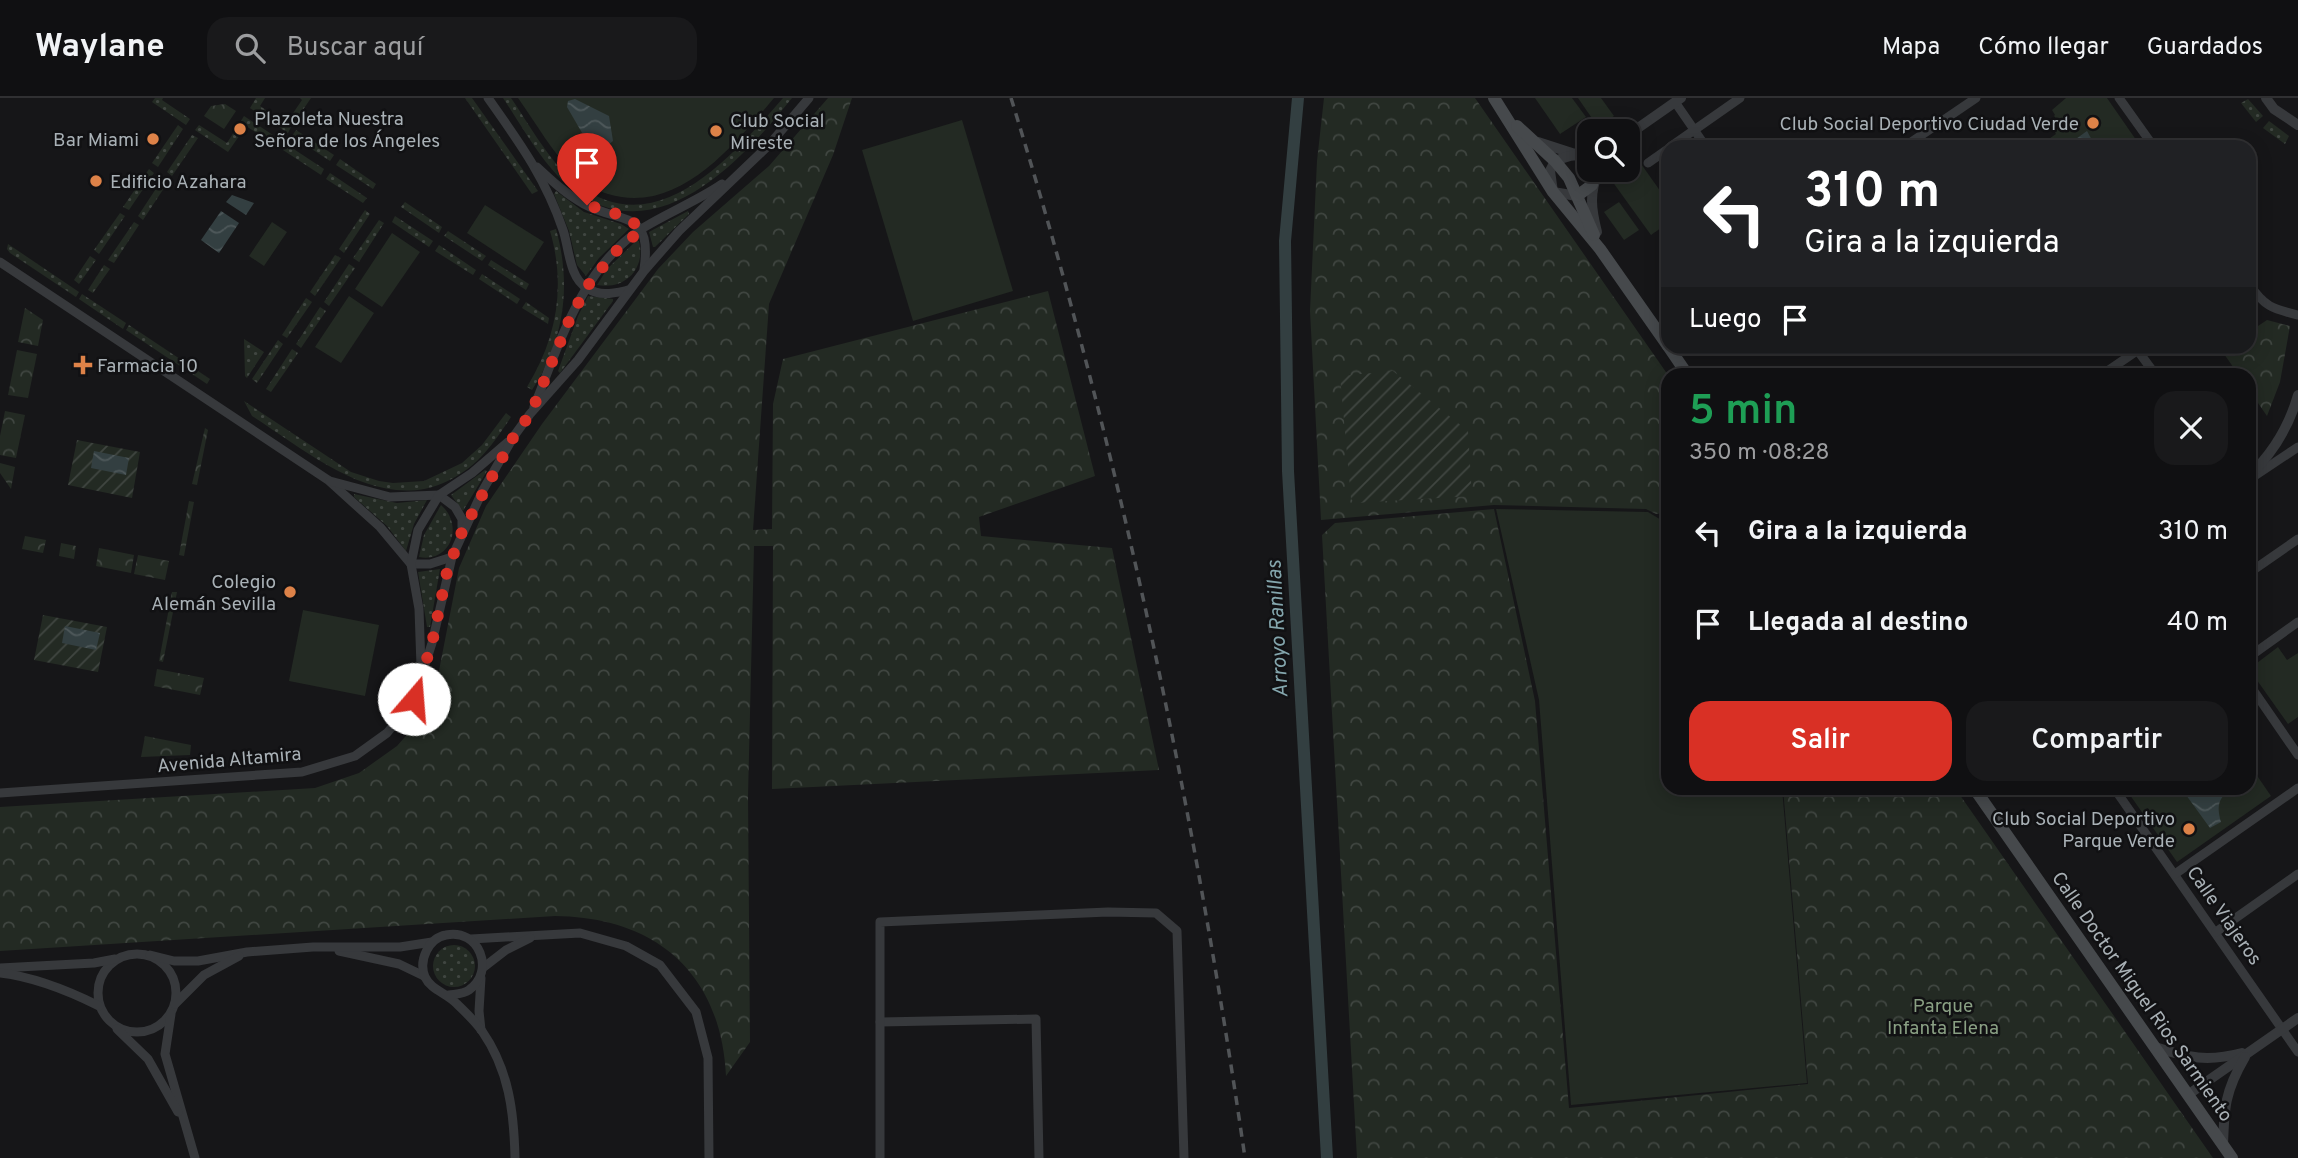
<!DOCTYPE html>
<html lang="es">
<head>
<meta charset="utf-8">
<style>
	body { margin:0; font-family:Overpass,sans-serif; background:#19191b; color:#f1f3f6; height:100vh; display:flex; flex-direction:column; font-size:26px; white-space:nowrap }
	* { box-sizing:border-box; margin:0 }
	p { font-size:23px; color:#9c9d9f }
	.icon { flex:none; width:38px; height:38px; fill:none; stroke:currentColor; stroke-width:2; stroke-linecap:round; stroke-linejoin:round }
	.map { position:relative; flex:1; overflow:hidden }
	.sheet { position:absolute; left:1661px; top:270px; width:595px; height:427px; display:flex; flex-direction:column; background:#101012; border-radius:21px; box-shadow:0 4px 18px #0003,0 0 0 2px #303032 }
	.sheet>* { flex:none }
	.banner { position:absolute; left:1661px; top:42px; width:595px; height:214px; border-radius:21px; box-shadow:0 4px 18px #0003,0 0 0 2px #303032; background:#202124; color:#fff; overflow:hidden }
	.tools { position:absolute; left:1577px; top:21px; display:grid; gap:14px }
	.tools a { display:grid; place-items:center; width:63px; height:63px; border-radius:14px; background:#101012; box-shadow:0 4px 18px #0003,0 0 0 2px #303032; font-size:35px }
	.pin { position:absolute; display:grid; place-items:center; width:60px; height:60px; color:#fff; margin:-72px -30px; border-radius:50% 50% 50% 0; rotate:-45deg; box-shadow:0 0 7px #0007 }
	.pin .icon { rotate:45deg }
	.me { position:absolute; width:77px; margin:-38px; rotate:18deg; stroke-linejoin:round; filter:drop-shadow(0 0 5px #0008) }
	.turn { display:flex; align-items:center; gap:24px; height:147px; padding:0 28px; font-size:32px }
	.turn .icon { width:91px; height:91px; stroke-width:2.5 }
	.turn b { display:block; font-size:49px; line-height:60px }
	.then { display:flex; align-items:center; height:66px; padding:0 28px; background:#0003; gap:14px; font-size:26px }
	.round { display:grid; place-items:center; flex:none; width:74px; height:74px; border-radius:21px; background:#19191b }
	.overview { display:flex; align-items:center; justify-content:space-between; height:119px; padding:0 28px }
	h1 { font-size:42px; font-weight:600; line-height:52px; color:#1e9e55 }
	.cta { display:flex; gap:14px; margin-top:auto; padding:14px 28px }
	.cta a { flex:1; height:80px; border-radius:21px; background:#d93025; color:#fff; font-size:28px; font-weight:600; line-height:80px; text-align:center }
	.cta a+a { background:#19191b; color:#f1f3f6 }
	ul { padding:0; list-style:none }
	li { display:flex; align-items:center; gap:21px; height:91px; padding:0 28px }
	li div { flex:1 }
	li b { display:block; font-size:26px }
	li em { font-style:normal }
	header { display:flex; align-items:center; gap:42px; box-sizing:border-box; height:98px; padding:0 35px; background:#101012; border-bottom:2px solid #303032 }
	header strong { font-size:33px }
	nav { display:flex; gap:38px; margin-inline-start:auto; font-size:24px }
	.search { width:490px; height:63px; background:#19191b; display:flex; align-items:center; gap:18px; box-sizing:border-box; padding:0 24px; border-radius:21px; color:#9c9d9f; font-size:26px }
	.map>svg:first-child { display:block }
	.grass { fill:url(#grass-dots) }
	.forest { fill:url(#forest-crowns) }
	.garden { fill:url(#garden-furrows) }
	.pitch { fill:#232a23 }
	.water { fill:url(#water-waves) }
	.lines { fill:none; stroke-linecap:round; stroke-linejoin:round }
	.canal { stroke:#333f41; stroke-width:12 }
	.minor { stroke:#37393c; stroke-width:9 }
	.tertiary { stroke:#37393c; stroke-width:10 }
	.secondary { stroke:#46494c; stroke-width:12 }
	.rail { stroke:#515457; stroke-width:3.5; stroke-dasharray:9 7; stroke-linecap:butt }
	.route { stroke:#d93025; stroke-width:12; stroke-dasharray:0 21.6 }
	.poi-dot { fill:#dd8248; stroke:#111113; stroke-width:2.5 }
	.labels { text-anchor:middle; stroke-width:5; stroke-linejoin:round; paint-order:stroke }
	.poi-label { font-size:19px; fill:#a9b1b6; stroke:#111113; text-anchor:start }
	.street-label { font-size:19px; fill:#a9b1b6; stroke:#111113 }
	.park-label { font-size:19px; fill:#899f83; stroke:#111113 }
	.water-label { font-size:21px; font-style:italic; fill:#84a6ad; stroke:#111113 }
</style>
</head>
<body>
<header>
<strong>Waylane</strong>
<div class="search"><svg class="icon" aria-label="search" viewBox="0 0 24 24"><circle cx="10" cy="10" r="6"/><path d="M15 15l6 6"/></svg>Buscar aquí</div>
<nav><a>Mapa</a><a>Cómo llegar</a><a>Guardados</a></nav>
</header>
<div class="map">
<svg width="2298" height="1060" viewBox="0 0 2298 1060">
	<defs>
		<pattern id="grass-dots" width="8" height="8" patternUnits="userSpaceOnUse" patternTransform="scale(1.75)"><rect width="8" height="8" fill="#232a23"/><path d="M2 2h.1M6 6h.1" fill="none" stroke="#404641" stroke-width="1.8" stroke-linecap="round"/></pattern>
		<pattern id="forest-crowns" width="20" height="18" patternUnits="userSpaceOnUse" patternTransform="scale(1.75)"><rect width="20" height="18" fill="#232a23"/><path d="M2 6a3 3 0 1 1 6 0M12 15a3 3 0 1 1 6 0" fill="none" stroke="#404641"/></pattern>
		<pattern id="garden-furrows" width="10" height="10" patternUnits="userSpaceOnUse" patternTransform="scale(1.75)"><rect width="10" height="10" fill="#232a23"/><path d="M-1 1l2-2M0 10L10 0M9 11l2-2" fill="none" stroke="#404641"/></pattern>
		<pattern id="water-waves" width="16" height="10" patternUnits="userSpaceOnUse" patternTransform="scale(1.75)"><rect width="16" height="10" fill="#333f41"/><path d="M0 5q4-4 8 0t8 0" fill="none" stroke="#4e585a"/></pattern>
	</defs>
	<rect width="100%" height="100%" fill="#161618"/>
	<g class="grass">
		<path d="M155,0h8l-1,2 28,19 -4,6 -34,-23z"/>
		<path d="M256,0h9l-5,8 31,21 -3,6 -38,-25z"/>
		<path d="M300,0h11l-17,25 -5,-4 13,-19z"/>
		<path d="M465,0h7l66,93 -6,3z"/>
		<path d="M503,0h8c18,26 39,65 65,85 81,64 157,-28 207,-85h9c-51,64 -137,157 -221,90 -27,-21 -49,-62 -68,-90z"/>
		<path d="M2248,1l15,17 -7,6 -15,-19z"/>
		<path d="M244,18l38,25 -4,6 -32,-21 -18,26 -33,-22 4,-5 28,18z"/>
		<path d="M2269,23l20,15 -4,8 -22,-16z"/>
		<path d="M178,27l5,4 -25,38 -6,-4z"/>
		<path d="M296,32l38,25 -4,6 -38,-25z"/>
		<path d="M192,37l6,3 -26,38 -5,-4z"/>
		<path d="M286,46l38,25 -3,6 -38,-25z"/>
		<path d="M340,61l36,25 -3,5 -37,-24z"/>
		<path d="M149,71l5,4 -25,37 -6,-3z"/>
		<path d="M330,75l37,25 -4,5 -37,-24z"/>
		<path d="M163,80l5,4 -25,38 -5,-4z"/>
		<path d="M556,93l28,21 37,12 8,5 -30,29 -13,18 -9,-11 -8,-34 -15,-37z"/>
		<path d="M405,104l37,25 -3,6 -38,-26z"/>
		<path d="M365,112l5,4 -26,39 -5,-4z"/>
		<path d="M688,113l1,3 -34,33h-2l-4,-15z"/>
		<path d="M120,115l5,3 -26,38 -5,-4z"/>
		<path d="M395,118l38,25 -4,6 -37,-25z"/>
		<path d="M379,122l5,3 -25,39 -6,-4z"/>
		<path d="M134,124l5,3 -25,38 -6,-3z"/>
		<path d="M556,131c16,57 8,112 -24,161l-5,-3c30,-49 39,-101 23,-156z"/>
		<path d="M448,133l38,25 -4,5 -38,-25z"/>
		<path d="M636,143h3c7,28 -14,49 -42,44l10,-16z"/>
		<path d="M8,146l71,48 -3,5 -66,-44 -3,-4z"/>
		<path d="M439,147l37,25 -3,5 -38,-24z"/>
		<path d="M335,157l6,3 -26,38 -5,-4z"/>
		<path d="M90,158l6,4 -17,24 -5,-4z"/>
		<path d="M491,162l38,24 -3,6 -38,-25z"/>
		<path d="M349,166l6,4 -26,38 -5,-4z"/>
		<path d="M104,167l6,4 -17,24 -5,-3z"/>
		<path d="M482,176l38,25 -3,5 -38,-25z"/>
		<path d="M82,196l44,29 -3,6 -44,-30z"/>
		<path d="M588,198l25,3v2l-53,72 -2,-2 20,-55z"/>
		<path d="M306,200l6,4 -25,36 -5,-3z"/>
		<path d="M526,204l23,16 -1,6 -26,-16z"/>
		<path d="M320,209l6,4 -25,37 -5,-4z"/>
		<path d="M129,227l81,54 -3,5 -81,-54z"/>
		<path d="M244,241l20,13 -17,26 -2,-2z"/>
		<path d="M278,242l5,4 -26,39 -5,-4z"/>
		<path d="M292,251l6,4 -27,39 -5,-3z"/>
		<path d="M244,303l107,71 28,9 14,2 31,-2 38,-18 20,-18 24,-32 5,4c-10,15 -20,30 -33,43 -78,72 -158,0 -226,-44z"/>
		<path d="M485,372l2,1 -24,40 -12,-16z"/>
		<path d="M354,396l43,9 30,-3 -13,24 -8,27 -19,-25 -33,-29z"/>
		<path d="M441,407c23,20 10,58 -22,52l5,-22z"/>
		<path d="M440,471l-10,58h-3l-9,-55z"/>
		<circle cx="454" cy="868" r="21"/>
	</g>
	<g class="forest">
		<path d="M828,0h24l-19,57 -64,149 -16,226 19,-1 1,-125 10,-45 265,-68 47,185 -116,41 2,19 131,12 47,222 -387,19 1,-243h-19l-6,250 2,246 -24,34c-5,-103 -70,-159 -171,-160l-555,35v-144l315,-19 44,-15 38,-27 15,-17 17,-27 8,-21 22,-113 27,-62 56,-82 116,-155 35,-37 76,-66z"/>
		<path d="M1324,0h151l193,277v137l-12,2 -10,-5 -152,-4 -173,15 -11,-209 7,-150z"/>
		<path d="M225,6l11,7 -12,18 -20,-13 7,-10z"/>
		<path d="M25,210l18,12 -5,26 -20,-4z"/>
		<path d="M2267,222l23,6 -10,56 -13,34 -18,-26v-16h-11l-16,-23 6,-4 21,-1v-14z"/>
		<path d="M17,252l20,4 -9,44 -20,-3z"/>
		<path d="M5,313l20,4 -9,43 -16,-3v-19z"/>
		<path d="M205,330l3,2 -11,55 -5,-1z"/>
		<path d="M0,365l15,4 -4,22 -11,-16z"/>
		<path d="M189,403l5,1 -10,54 -5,-1z"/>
		<path d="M1494,411l41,192 34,407 239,-24 -25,-296h172l258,370h-856l-35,-623 13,-12z"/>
		<path d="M25,438l21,4 -3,13 -21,-4z"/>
		<path d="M61,445l15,3 -2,13 -15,-3z"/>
		<path d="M99,450l35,7 -3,18 -35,-7z"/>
		<path d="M138,457l31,6 -4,19 -31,-6z"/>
		<path d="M172,494h5l-14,70 -4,-1z"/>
		<path d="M157,571l47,9 -4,17 -46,-9z"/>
		<path d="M145,638l46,9 -1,10 -49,2z"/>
	</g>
	<g class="garden">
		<path d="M1393,273l75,60 4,65 -117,7 -4,-4 -11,-123z"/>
		<path d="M77,342l63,12 -8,46 -64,-13z"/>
		<path d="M43,517l64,12 -9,45 -64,-12z"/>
	</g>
	<g class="pitch">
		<path d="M518,0h256c-40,47 -96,118 -166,96 -12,-4 -23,-10 -32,-18 -23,-22 -40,-53 -58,-78z"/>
		<path d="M1535,0h37l14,19 -26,17z"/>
		<path d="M1578,0h23l13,18 -16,11z"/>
		<path d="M2066,0h41l34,49h-104l19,-13 -2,-3 8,-6 -8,-9 1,-1 -3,-5z"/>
		<path d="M962,22l51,171 -100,30 -51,-171z"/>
		<path d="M1639,63l29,41v21l-17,12 -39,-54z"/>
		<path d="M1619,104l20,28 -15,10 -20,-28z"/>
		<path d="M485,107l59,37 -19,29 -58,-38z"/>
		<path d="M272,124l15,10 -23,34 -15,-10z"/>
		<path d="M392,135l28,19 -38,55 -27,-18z"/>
		<path d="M349,198l25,17 -33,50 -26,-16z"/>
		<path d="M1496,411l152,3 20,12v264h114l25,295 -236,22 -32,-405z"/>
		<path d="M303,512l76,15 -14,71 -76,-15z"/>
		<path d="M2278,549l9,13 11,-7v64l-10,7 -39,-55z"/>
		<path d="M2249,666l22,32 -94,66 -52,-74h124z"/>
	</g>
	<g class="water">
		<path d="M575,1l34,17 4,25 -5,4 -20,-2 -21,-36 1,-6z"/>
		<path d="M2087,33l7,13 -3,3h-14l-4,-6z"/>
		<path d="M232,97l22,8 -8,12 -20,-13z"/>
		<path d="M221,113l18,12 -20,30 -18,-13z"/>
		<path d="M94,353l35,7 -3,17 -35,-7z"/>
		<path d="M65,528l35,7 -4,17 -34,-7z"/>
		<path d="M2181,690h39l2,1 4,-1 2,4c-12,8 -10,19 -7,30l-11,6z"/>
	</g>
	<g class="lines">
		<path class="canal" d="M1298,0l-13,143 3,230 39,687"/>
		<g class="minor">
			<path d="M488,0c31,44 57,79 75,132 6,17 6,48 24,58 13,9 27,5 42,2"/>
			<path d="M2119,0l35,49"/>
			<path d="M1675,4l31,45"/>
			<path d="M1670,49l70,-49"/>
			<path d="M1904,49l72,-49"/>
			<path d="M1648,65l20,-14"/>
			<path d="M537,69c15,14 29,27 47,37 37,20 69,5 60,65"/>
			<path d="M0,164l328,218 52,47 31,37h19l22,-7"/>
			<path d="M2249,186c15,22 23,25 49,31"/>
			<path d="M2138,253l17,23"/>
			<path d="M2103,276l41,-28"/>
			<path d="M534,309c25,-62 48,-141 109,-179 26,-16 54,-27 79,-44"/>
			<path d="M2250,381l48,-32"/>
			<path d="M330,383l60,16 49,-2 16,12 7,12v8"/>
			<path d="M2249,475l49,-34"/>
			<path d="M2249,559l49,-35"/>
			<path d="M421,568l-2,-57 -8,-45 7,-34 21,-35 33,-22 36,-31"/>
			<path d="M2249,586l49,71"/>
			<path d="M2114,690l184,264"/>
			<path d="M0,695l302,-21 53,-16 32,-23 27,-33 18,-57 20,-86 31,-67 31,-54 16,-22 48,-54 66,-89 35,-40 90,-86 40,-47"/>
			<path d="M2175,776l123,-86"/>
			<path d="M2216,834l82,-58"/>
			<path d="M471,841l109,-6 46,13 34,19 36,47 12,46 1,100"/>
			<path d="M339,853l60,13 25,12"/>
			<circle cx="137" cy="895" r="39"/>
			<path d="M150,857l24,6h24l49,-9 66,-5h87l32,-5"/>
			<path d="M484,869l22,-17 24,-12"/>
			<path d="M0,870l94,-5 21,-4"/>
			<path d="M0,875c35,4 67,17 99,33"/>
			<path d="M481,880l-2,33 2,19"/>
			<path d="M449,897c6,-1 15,-1 20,-5 27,-19 10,-62 -23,-55 -17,3 -28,25 -21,42 6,13 22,16 32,27 8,8 18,17 25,27 27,39 32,81 33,127"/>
			<path d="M175,906l29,-29 35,-19"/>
			<path d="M171,916l-6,40 30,104"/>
			<path d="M880,924l156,-3 3,139"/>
			<path d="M117,931l31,30 30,53"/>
			<path d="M880,1060v-236l228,-10 48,1 21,18 7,227"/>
		</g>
		<g class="tertiary">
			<path d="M2266,0l8,11 24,16"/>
			<path d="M1628,37l53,-37"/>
			<path d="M1538,44l37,12 14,-3"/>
			<path d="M1577,98l-24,-4 -3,-21 5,-10c13,-5 23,-10 34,1"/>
			<path d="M1597,134c-6,-24 -8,-39 2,-62"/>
			<path d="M2249,378c24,-23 40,-49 49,-81"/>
			<path d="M2155,949c33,11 53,15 87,6"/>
			<path d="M2189,996l109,-76"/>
			<path d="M2223,1048c1,-38 2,-55 22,-89"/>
		</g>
		<g class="secondary">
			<path d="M1494,0l59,94 47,57 68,97"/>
			<path d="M1517,28l38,35 14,17 25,57"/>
			<path d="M1577,98l15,-11 1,-7"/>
			<path d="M1668,248l19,28"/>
			<path d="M1974,690l258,370"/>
		</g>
		<path class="rail" d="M1011,0c107,346 182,702 234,1060"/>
	</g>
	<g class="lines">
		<path class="route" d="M414,601l18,-56 15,-71 14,-38 53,-98 17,-23 37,-90 18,-35 27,-34 29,-25 -18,-13 -37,-11"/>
	</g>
	<g class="poi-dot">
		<circle cx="2093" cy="25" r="7"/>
		<circle cx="240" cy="31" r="7"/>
		<circle cx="716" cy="33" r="7"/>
		<circle cx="153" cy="41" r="7"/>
		<circle cx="96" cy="83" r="7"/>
		<path d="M79.5 256.5h7v7h7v7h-7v7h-7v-7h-7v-7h7z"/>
		<circle cx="290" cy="494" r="7"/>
		<circle cx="2189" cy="731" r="7"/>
	</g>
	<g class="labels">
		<g class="poi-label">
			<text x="254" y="27">Plazoleta Nuestra<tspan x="254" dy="22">Señora de los Ángeles</tspan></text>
			<text x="730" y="29">Club Social<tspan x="730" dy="22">Mireste</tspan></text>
			<text x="2079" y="32" text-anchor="end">Club Social Deportivo Ciudad Verde</text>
			<text x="139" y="48" text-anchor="end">Bar Miami</text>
			<text x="110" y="90">Edificio Azahara</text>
			<text x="97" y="274">Farmacia 10</text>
			<text x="276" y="490" text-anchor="end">Colegio<tspan x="276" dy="22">Alemán Sevilla</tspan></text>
			<text x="2175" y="727" text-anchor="end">Club Social Deportivo<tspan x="2175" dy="22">Parque Verde</tspan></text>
		</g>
		<g class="street-label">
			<text transform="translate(229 661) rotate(-5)" y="7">Avenida Altamira</text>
			<text transform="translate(2225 817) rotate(55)" y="7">Calle Viajeros</text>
			<text transform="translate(2143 898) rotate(55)" y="7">Calle Doctor Miguel Rios Sarmiento</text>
		</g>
		<g class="park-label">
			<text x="1943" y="914">Parque<tspan x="1943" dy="22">Infanta Elena</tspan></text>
		</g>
		<g class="water-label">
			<text transform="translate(1277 531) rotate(-93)" y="7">Arroyo Ranillas</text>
		</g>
	</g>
</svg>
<div class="tools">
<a><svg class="icon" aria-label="search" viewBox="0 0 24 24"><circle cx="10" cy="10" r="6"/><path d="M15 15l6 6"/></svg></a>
</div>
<div class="pin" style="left:587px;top:107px;background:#d93025"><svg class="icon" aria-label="arrive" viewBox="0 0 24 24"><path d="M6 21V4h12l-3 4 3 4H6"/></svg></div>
<svg class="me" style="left:414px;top:601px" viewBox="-20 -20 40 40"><circle r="19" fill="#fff"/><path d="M0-13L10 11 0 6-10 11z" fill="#d93025"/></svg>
<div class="banner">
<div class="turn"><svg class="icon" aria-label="left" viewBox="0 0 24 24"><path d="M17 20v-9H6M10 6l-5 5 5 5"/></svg><div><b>310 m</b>Gira a la izquierda</div></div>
<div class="then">Luego<svg class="icon" aria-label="arrive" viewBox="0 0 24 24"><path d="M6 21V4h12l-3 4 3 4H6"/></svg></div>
</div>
<section class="sheet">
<div class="overview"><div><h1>5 min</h1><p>350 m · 08:28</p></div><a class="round"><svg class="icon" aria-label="close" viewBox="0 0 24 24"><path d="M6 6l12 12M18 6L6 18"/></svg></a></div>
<ul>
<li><svg class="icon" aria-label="left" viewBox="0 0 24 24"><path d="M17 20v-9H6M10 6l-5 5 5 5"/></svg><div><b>Gira a la izquierda</b></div><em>310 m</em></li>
<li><svg class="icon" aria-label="arrive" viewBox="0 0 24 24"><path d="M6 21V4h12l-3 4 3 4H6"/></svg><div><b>Llegada al destino</b></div><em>40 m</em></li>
</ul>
<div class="cta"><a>Salir</a><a>Compartir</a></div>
</section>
</div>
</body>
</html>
